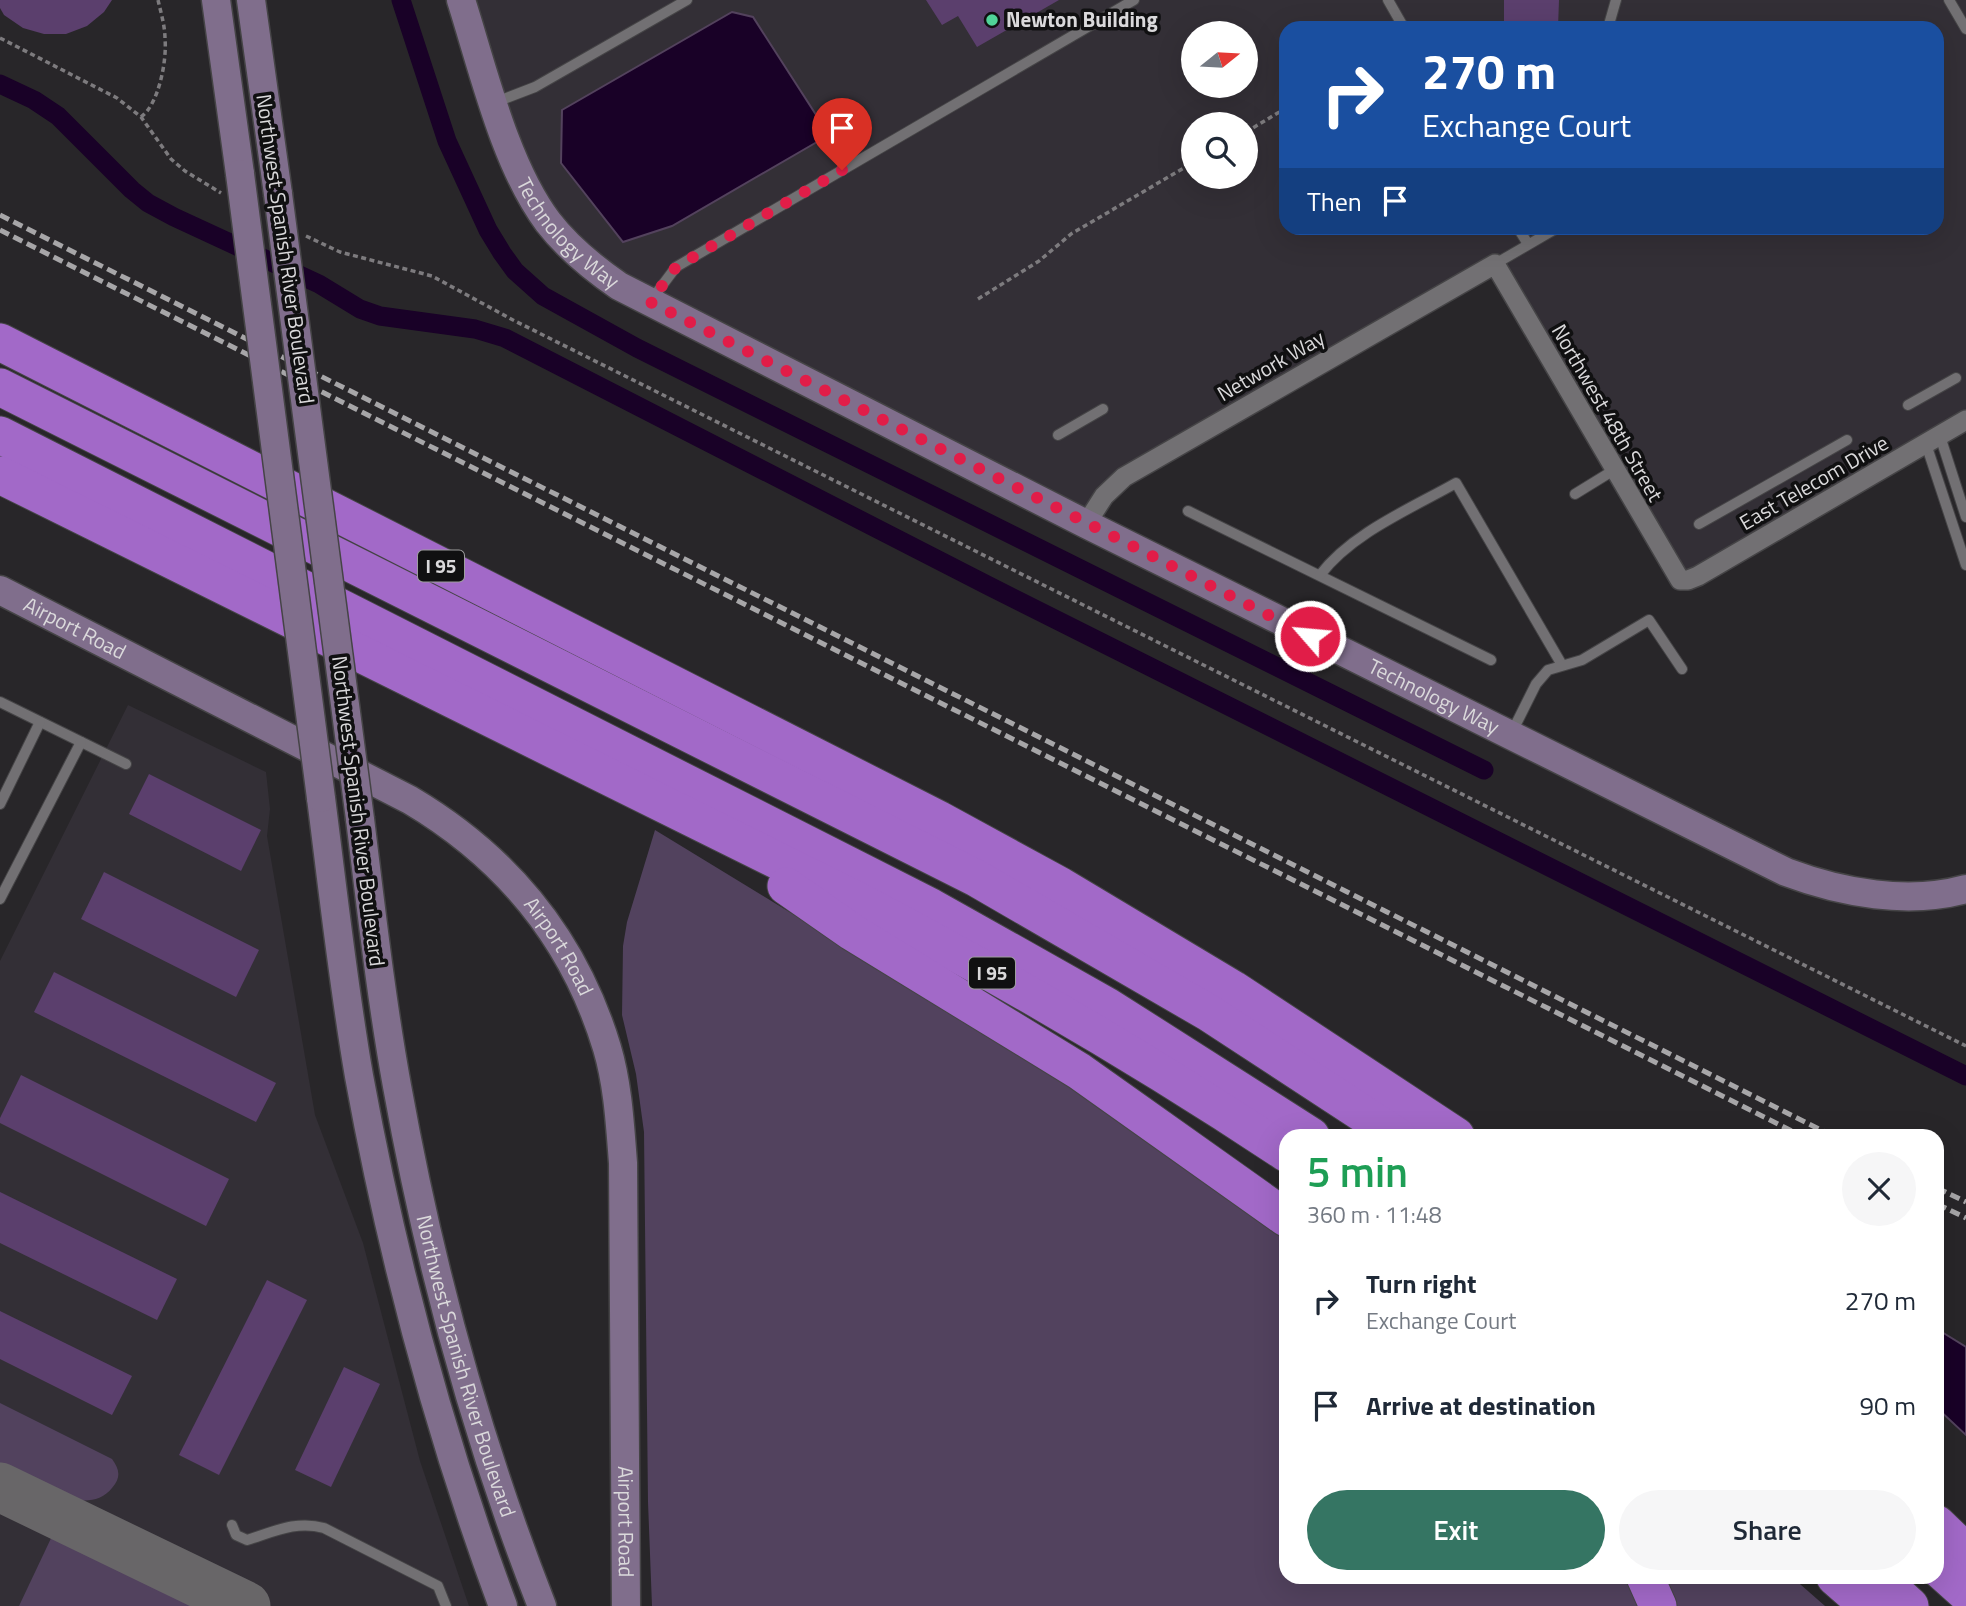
<!DOCTYPE html>
<html lang="en">
<head>
<meta charset="utf-8">
<style>
	body { margin:0; font-family:"Titillium Web",sans-serif; background:#f6f6f7; color:#1f2937; height:100vh; display:flex; flex-direction:column; font-size:26px; white-space:nowrap }
	* { box-sizing:border-box; margin:0 }
	p { font-size:23px; color:#747a83 }
	.icon { flex:none; width:38px; height:38px; fill:none; stroke:currentColor; stroke-width:2; stroke-linecap:round; stroke-linejoin:round }
	.map { position:relative; flex:1; overflow:hidden }
	.drawer { position:absolute; left:1279px; top:1129px; width:665px; height:455px; display:flex; flex-direction:column; background:#fff; border-radius:21px; box-shadow:0 7px 28px #0002 }
	.drawer>* { flex:none }
	.banner { position:absolute; left:1279px; top:21px; width:665px; height:214px; border-radius:21px; box-shadow:0 7px 28px #0002; background:#1a4fa0; color:#fff; overflow:hidden }
	.needle { width:46px; rotate:72deg }
	.fabs { position:absolute; left:1181px; top:21px; display:grid; gap:14px }
	.fabs a { display:grid; place-items:center; width:77px; height:77px; border-radius:50%; background:#fff; box-shadow:0 7px 28px #0002; font-size:35px }
	.pin { position:absolute; display:grid; place-items:center; width:60px; height:60px; color:#fff; margin:-72px -30px; border-radius:50% 50% 50% 0; rotate:-45deg; box-shadow:0 0 7px #0007 }
	.pin .icon { rotate:45deg }
	.me { position:absolute; width:77px; margin:-38px; rotate:297deg; stroke-linejoin:round; filter:drop-shadow(0 0 5px #0008) }
	.turn { display:flex; align-items:center; gap:24px; height:147px; padding:0 28px; font-size:32px }
	.turn .icon { width:91px; height:91px; stroke-width:2.5 }
	.turn b { display:block; font-size:49px; line-height:60px }
	.then { display:flex; align-items:center; height:66px; padding:0 28px; background:#0003; gap:14px; font-size:26px }
	.round { display:grid; place-items:center; flex:none; width:74px; height:74px; border-radius:37px; background:#f6f6f7 }
	.headline { display:flex; align-items:center; justify-content:space-between; height:119px; padding:0 28px }
	h1 { font-size:42px; font-weight:600; line-height:52px; color:#1e9e55 }
	.action { display:flex; gap:14px; margin-top:auto; padding:14px 28px }
	.action a { flex:1; height:80px; border-radius:42px; background:#357563; color:#fff; font-size:28px; font-weight:600; line-height:80px; text-align:center }
	.action a+a { background:#f6f6f7; color:#1f2937 }
	ul { padding:0; list-style:none }
	li { display:flex; align-items:center; gap:21px; height:105px; padding:0 28px }
	li div { flex:1 }
	li b { display:block; font-size:26px }
	li em { font-style:normal }
	.map>svg:first-child { display:block }
	.built { fill:#332f36; fill-rule:evenodd }
	.green { fill:#52425e }
	.water { fill:#190127; stroke:#53425d; stroke-width:2 }
	.lines { fill:none; stroke-linecap:round; stroke-linejoin:round }
	.canal { stroke:#190127; stroke-width:19 }
	.taxiway { stroke:#686668; stroke-width:49 }
	.building { fill:#5b3f6d }
	.lane-casing { stroke:#454446; stroke-width:12 }
	.street-casing { stroke:#454446; stroke-width:22 }
	.secondary-casing { stroke:#454446; stroke-width:31 }
	.highway-casing { stroke:#454446; stroke-width:39 }
	.path { stroke:#7d7b7e; stroke-width:3.5; stroke-dasharray:5 3.5; stroke-linecap:butt }
	.lane { stroke:#727073; stroke-width:10 }
	.street { stroke:#727073; stroke-width:19 }
	.secondary { stroke:#806e8c; stroke-width:28 }
	.highway { stroke:#a269c8; stroke-width:37 }
	.rail { stroke:#a7a6a8; stroke-width:5; stroke-dasharray:10 5; stroke-linecap:butt }
	.secondary-bridge-casing { stroke:#454446; stroke-width:31; stroke-linecap:butt }
	.secondary-bridge { stroke:#806e8c; stroke-width:28 }
	.route { stroke:#e11d48; stroke-width:12; stroke-dasharray:0 21.6 }
	.poi-dot { fill:#50d398; stroke:#101011; stroke-width:2.5 }
	.labels { text-anchor:middle; stroke-width:7; stroke-linejoin:round; paint-order:stroke }
	.shield { fill:#101011; stroke:#9d9d9e; stroke-width:2 }
	.shield-label { font-size:19px; font-weight:bold; fill:#dad9db }
	.poi-label { font-size:21px; font-weight:bold; fill:#dad9db; stroke:#101011; text-anchor:start }
	.street-label { font-size:21px; fill:#dad9db; stroke:#101011 }
</style>
</head>
<body>
<div class="map">
<svg width="1966" height="1606" viewBox="0 0 1966 1606">
	<rect width="100%" height="100%" fill="#282629"/>
	<g class="built">
		<path d="M461,0h1505v420l-278,160 -194,-316 -370,213 -38,47 -467,-238 -58,-48zM1286,28h651v200h-651zM1194,33h52v53h-52zM1194,124h52v53h-52z"/>
		<path d="M128,705l138,67 4,37 -3,27 48,279 48,128 57,218 49,145h-469v-645z"/>
	</g>
	<g class="green">
		<path d="M655,830l503,307 128,100v340h344l14,29h-992l-4,-104 -4,-370 -8,-58 -14,-59 1,-69 4,-24z"/>
		<path d="M0,1403l112,56c8,11 9,19 0,29 -27,33 -83,-8 -112,-23z"/>
		<path d="M54,1532l150,74h-185z"/>
		<path d="M1663,1577h129l33,29h-150z"/>
	</g>
	<g class="water">
		<path d="M732,12l21,5 76,118 -157,91 -49,16 -62,-79 1,-53z"/>
		<path d="M1937,1329l29,18v88l-29,-27z"/>
	</g>
	<g class="lines">
		<g class="canal">
			<path d="M401,0l46,141 41,89 14,23 13,18 28,25 94,52 847,422"/>
			<path d="M0,84l34,16 24,16 74,74 16,13 26,14 145,67 41,25 20,7 95,13 30,9 482,247 979,491"/>
		</g>
		<path class="taxiway" d="M0,1487l246,119"/>
	</g>
	<g class="building">
		<path d="M0,0h112l-8,12 -17,14 -21,8h-22l-21,-6 -19,-13 -4,-7z"/>
		<path d="M926,0h133l-82,47 -19,-31 -16,9z"/>
		<path d="M1504,0h55l-1,28h-54z"/>
		<path d="M149,774l112,56 -20,41 -112,-57z"/>
		<path d="M104,872l155,78 -23,47 -155,-78z"/>
		<path d="M54,972l222,111 -20,39 -222,-110z"/>
		<path d="M21,1075l208,104 -23,47 -206,-103v-5z"/>
		<path d="M0,1192l177,87 -20,41 -157,-77z"/>
		<path d="M267,1280l40,20 -88,175 -40,-20z"/>
		<path d="M0,1311l132,65 -20,39 -112,-56z"/>
		<path d="M344,1367l36,17 -49,103 -36,-17z"/>
	</g>
	<g class="lines">
		<defs>
			<g id="lane">
				<path d="M1388,0l16,28"/>
				<path d="M1949,0l17,29"/>
				<path d="M1608,28l8,-28"/>
				<path d="M496,102l39,-15 152,-87"/>
				<path d="M1518,228l10,16"/>
				<path d="M1495,264l62,-36"/>
				<path d="M652,299l24,-32 12,-7 446,-260"/>
				<path d="M1908,405l48,-27"/>
				<path d="M1058,435l45,-26"/>
				<path d="M1940,436l26,81"/>
				<path d="M1926,444l40,121"/>
				<path d="M1575,494l39,-24"/>
				<path d="M1188,511l303,149"/>
				<path d="M1699,524l148,-84"/>
				<path d="M1320,575c32,-42 90,-66 136,-92l106,182"/>
				<path d="M0,702l126,62"/>
				<path d="M1511,734l25,-50 12,-14 34,-10 67,-40 33,49"/>
				<path d="M0,804l40,-82"/>
				<path d="M0,899l81,-157"/>
				<path d="M232,1525l4,10 11,5c26,-8 49,-20 77,-12l114,58 8,20"/>
			</g>
			<path id="street" d="M1086,524l18,-28 20,-19 371,-213 185,316h8l10,-4 268,-156"/>
			<g id="secondary">
				<path d="M216,0l24,174"/>
				<path d="M251,0l27,194"/>
				<path id="s1" d="M461,0c22,69 44,165 87,222 20,26 45,46 71,64l467,238 700,348c56,21 122,33 180,17"/>
				<path id="s2" d="M0,590l410,210c96,57 164,139 197,248 11,37 13,77 16,115l3,443"/>
				<path d="M321,798c12,93 22,186 38,278 33,181 80,358 144,530"/>
				<path id="s3" d="M360,819c11,89 21,179 37,267 32,178 79,352 145,520"/>
			</g>
			<g id="highway">
				<path d="M0,342l940,478 121,66 172,103 223,147"/>
				<path d="M0,387l976,491 233,135 188,123"/>
				<path d="M0,435l931,472 176,99 204,130"/>
				<path d="M0,475l861,427c146,77 288,160 425,251"/>
				<path d="M786,886l66,46 227,139 207,147"/>
				<path d="M1937,1524l29,28"/>
				<path d="M1937,1567l29,26"/>
				<path d="M1645,1577l13,29"/>
				<path d="M1835,1577l33,29"/>
				<path d="M1878,1577l32,29"/>
			</g>
		</defs>
		<use href="#lane" class="lane-casing"/>
		<use href="#street" class="street-casing"/>
		<use href="#secondary" class="secondary-casing"/>
		<use href="#highway" class="highway-casing"/>
		<g class="path">
			<path d="M0,38l117,60 24,19 30,42 14,12 36,22"/>
			<path d="M141,117c18,-13 26,-57 24,-78 0,-13 -4,-26 -7,-39"/>
			<path d="M1246,132l40,-24"/>
			<path d="M306,236l34,16 92,24 81,44 1453,726"/>
			<path d="M978,299l61,-38 32,-27 123,-72"/>
		</g>
		<use href="#lane" class="lane"/>
		<use href="#street" class="street"/>
		<use href="#secondary" class="secondary"/>
		<use href="#highway" class="highway"/>
		<g class="rail">
			<path d="M0,215l1833,921"/>
			<path d="M0,230l1802,906"/>
			<path d="M1937,1188l29,14"/>
			<path d="M1937,1204l29,14"/>
		</g>
		<defs>
			<g id="secondary-bridge">
				<path d="M240,174l81,624"/>
				<path d="M278,194l82,625"/>
			</g>
		</defs>
		<use href="#secondary-bridge" class="secondary-bridge-casing"/>
		<use href="#secondary-bridge" class="secondary-bridge"/>
	</g>
	<g class="lines">
		<path class="route" d="M842,170l-166,97 -26,35 660,334"/>
	</g>
	<circle class="poi-dot" cx="992" cy="20" r="7"/>
	<g class="labels">
		<g class="shield">
			<rect x="418" y="550.5" width="46" height="31" rx="5"/>
			<rect x="969" y="957.5" width="46" height="31" rx="5"/>
		</g>
		<g class="shield-label">
			<text x="441" y="573">I 95</text>
			<text x="992" y="980">I 95</text>
		</g>
		<g class="poi-label">
			<text x="1006" y="27">Newton Building</text>
		</g>
		<g class="street-label">
			<text dy="7" stroke="none"><textPath href="#s1" startOffset="261">Technology Way</textPath></text>
			<text transform="translate(285 249) rotate(82)" y="7">Northwest Spanish River Boulevard</text>
			<text transform="translate(1271 366) rotate(-30)" y="7">Network Way</text>
			<text transform="translate(1607 413) rotate(60)" y="7">Northwest 48th Street</text>
			<text transform="translate(1814 483) rotate(-30)" y="7">East Telecom Drive</text>
			<text dy="7" stroke="none"><textPath href="#s2" startOffset="84">Airport Road</textPath></text>
			<text dy="7" stroke="none"><textPath href="#s1" startOffset="1248">Technology Way</textPath></text>
			<text transform="translate(358 811) rotate(83)" y="7">Northwest Spanish River Boulevard</text>
			<text dy="7" stroke="none"><textPath href="#s2" startOffset="672">Airport Road</textPath></text>
			<text dy="7" stroke="none"><textPath href="#s3" startOffset="558">Northwest Spanish River Boulevard</textPath></text>
			<text dy="7" stroke="none"><textPath href="#s2" startOffset="1260">Airport Road</textPath></text>
		</g>
	</g>
</svg>
<div class="fabs">
<a><svg class="needle" viewBox="-14 -14 28 28"><path d="M0-13l5 13h-10z" fill="#e53935"/><path d="M0 13l5-13h-10z" fill="#747a83"/></svg></a>
<a><svg class="icon" aria-label="search" viewBox="0 0 24 24"><circle cx="10" cy="10" r="6"/><path d="M15 15l6 6"/></svg></a>
</div>
<div class="pin" style="left:842px;top:170px;background:#d93025"><svg class="icon" aria-label="arrive" viewBox="0 0 24 24"><path d="M6 21V4h12l-3 4 3 4H6"/></svg></div>
<svg class="me" style="left:1310px;top:636px" viewBox="-20 -20 40 40"><circle r="17" fill="#e11d48" stroke="#fff" stroke-width="3"/><path d="M0-11L8 9 0 5-8 9z" fill="#fff"/></svg>
<div class="banner">
<div class="turn"><svg class="icon" aria-label="right" viewBox="0 0 24 24"><path d="M7 20v-9h11M14 6l5 5-5 5"/></svg><div><b>270 m</b>Exchange Court</div></div>
<div class="then">Then<svg class="icon" aria-label="arrive" viewBox="0 0 24 24"><path d="M6 21V4h12l-3 4 3 4H6"/></svg></div>
</div>
<section class="drawer">
<div class="headline"><div><h1>5 min</h1><p>360 m · 11:48</p></div><a class="round"><svg class="icon" aria-label="close" viewBox="0 0 24 24"><path d="M6 6l12 12M18 6L6 18"/></svg></a></div>
<ul>
<li><svg class="icon" aria-label="right" viewBox="0 0 24 24"><path d="M7 20v-9h11M14 6l5 5-5 5"/></svg><div><b>Turn right</b><p>Exchange Court</p></div><em>270 m</em></li>
<li><svg class="icon" aria-label="arrive" viewBox="0 0 24 24"><path d="M6 21V4h12l-3 4 3 4H6"/></svg><div><b>Arrive at destination</b></div><em>90 m</em></li>
</ul>
<div class="action"><a>Exit</a><a>Share</a></div>
</section>
</div>
</body>
</html>
